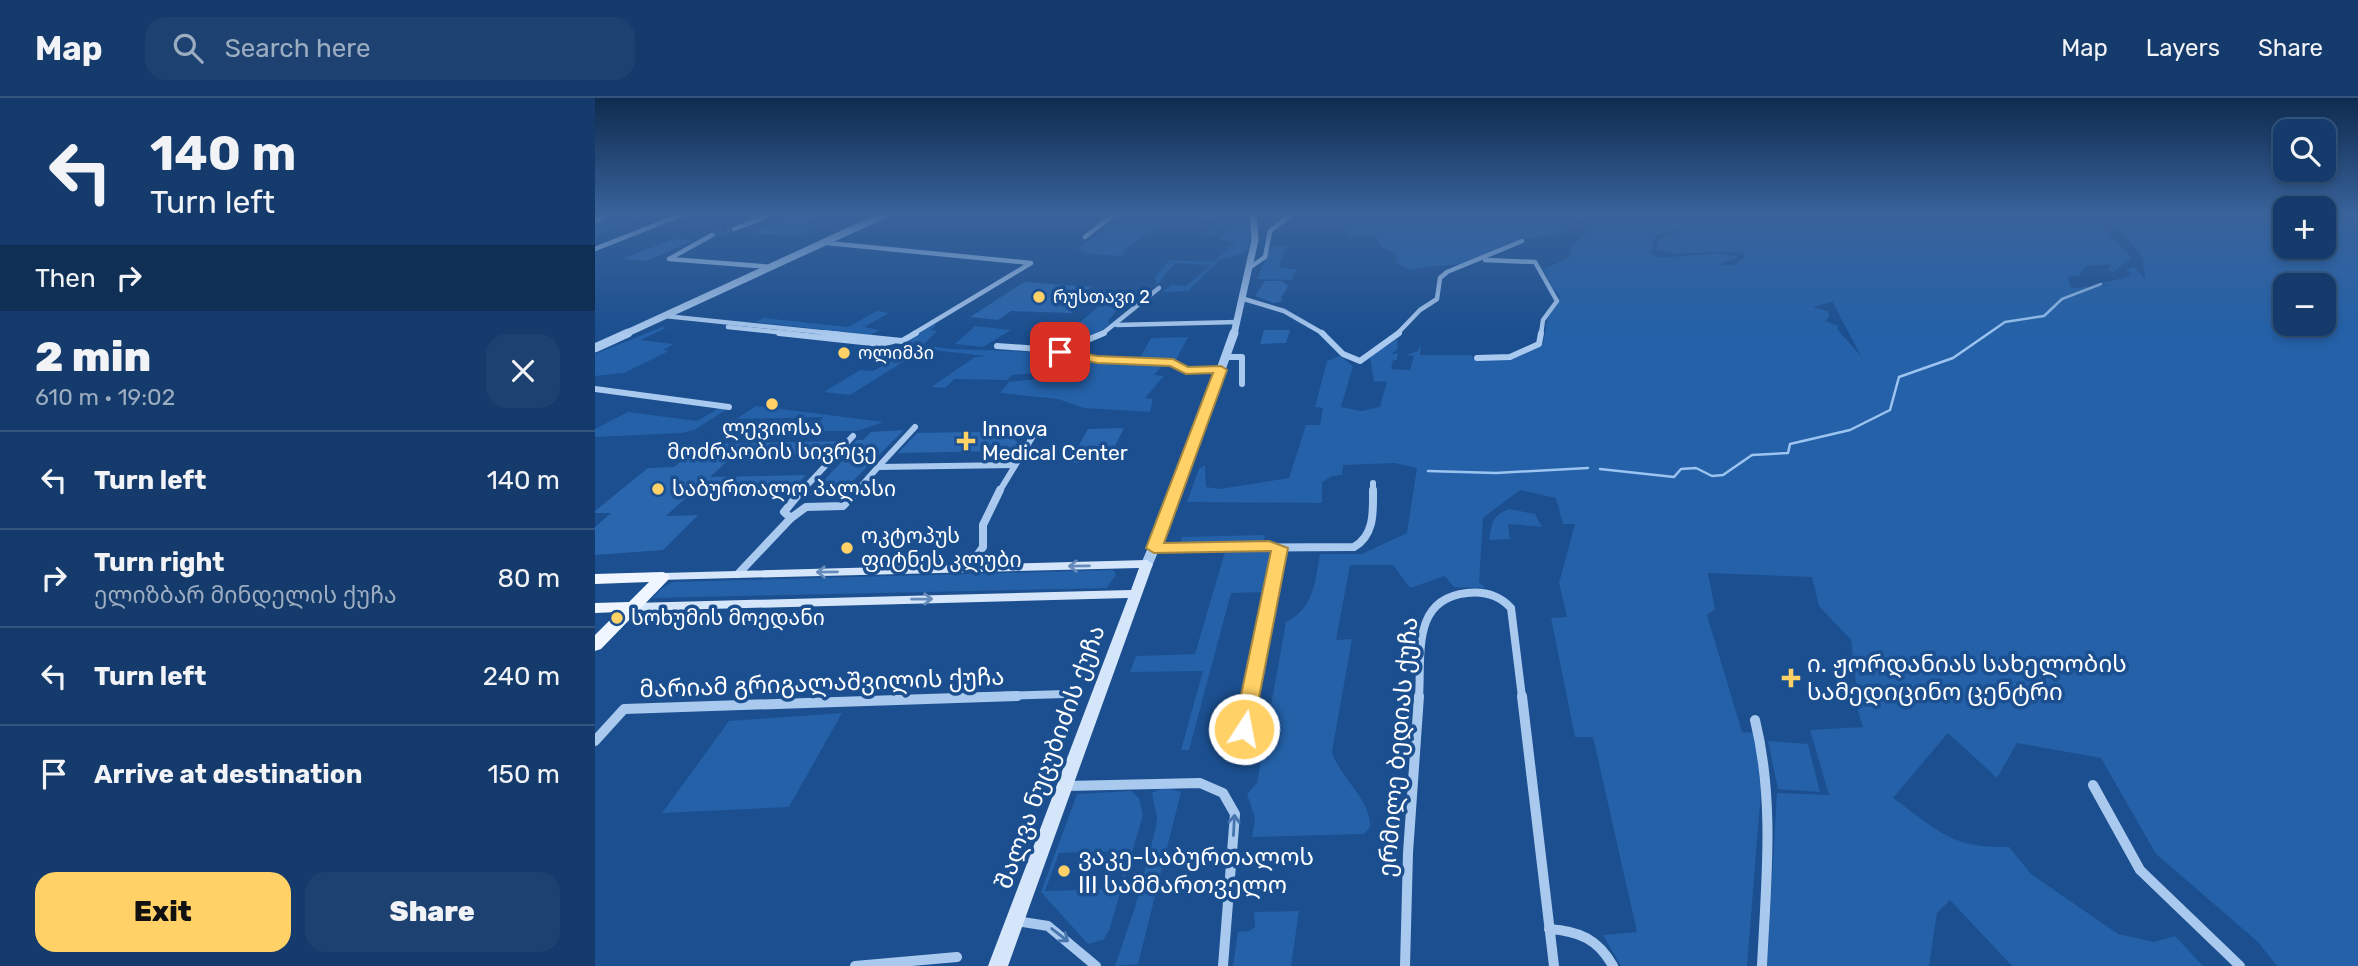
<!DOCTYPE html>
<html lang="en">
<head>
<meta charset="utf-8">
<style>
	body { margin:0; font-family:Rubik,"Noto Sans Georgian",sans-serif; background:#1d4271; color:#f1f3f6; height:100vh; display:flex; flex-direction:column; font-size:26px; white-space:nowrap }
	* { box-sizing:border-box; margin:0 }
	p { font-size:23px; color:#9dadc1 }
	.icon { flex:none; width:38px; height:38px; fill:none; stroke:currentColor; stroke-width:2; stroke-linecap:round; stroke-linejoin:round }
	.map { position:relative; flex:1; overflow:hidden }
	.drawer { display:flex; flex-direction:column; background:#143b6b; width:595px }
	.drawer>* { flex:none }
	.guide { background:#143b6b; color:#f1f3f6; overflow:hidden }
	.controls { position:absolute; left:1678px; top:21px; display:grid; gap:14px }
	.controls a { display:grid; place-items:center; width:63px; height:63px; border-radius:14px; background:#143b6b; box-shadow:0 4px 10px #0003,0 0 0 2px #33557e; font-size:35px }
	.pin { position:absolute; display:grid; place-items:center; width:60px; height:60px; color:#fff; margin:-30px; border-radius:14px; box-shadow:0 4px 10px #0006 }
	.me { position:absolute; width:77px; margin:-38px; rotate:11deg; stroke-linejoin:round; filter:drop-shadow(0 0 5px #0008) }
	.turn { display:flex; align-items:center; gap:24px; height:147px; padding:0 35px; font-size:32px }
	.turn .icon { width:91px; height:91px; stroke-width:2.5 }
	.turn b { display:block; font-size:49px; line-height:60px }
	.then { display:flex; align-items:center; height:66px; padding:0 35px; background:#0003; gap:14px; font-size:26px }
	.round { display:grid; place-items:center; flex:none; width:74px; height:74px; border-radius:21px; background:#1d4271 }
	.headline { display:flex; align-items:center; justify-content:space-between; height:119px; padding:0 35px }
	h1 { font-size:42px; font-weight:800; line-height:52px }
	.button { display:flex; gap:14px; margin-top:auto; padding:14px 35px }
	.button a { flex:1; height:80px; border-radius:21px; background:#ffd166; color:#111; font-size:28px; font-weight:800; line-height:80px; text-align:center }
	.button a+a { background:#1d4271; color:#f1f3f6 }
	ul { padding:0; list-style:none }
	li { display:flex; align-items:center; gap:21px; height:98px; padding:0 35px; border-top:2px solid #33557e }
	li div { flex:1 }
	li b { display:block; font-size:26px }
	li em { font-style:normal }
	header { display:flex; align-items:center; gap:42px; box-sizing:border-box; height:98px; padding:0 35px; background:#143b6b; border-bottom:2px solid #33557e }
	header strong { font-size:33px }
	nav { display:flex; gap:38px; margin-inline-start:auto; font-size:24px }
	.search { width:490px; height:63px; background:#1d4271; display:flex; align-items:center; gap:18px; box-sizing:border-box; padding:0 24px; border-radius:21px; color:#9dadc1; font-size:26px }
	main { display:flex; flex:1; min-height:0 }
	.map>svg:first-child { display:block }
	.green { fill:#2461a8; fill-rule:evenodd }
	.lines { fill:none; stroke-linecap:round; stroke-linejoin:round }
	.stream { stroke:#9cc4f0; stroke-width:2.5 }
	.building { fill:#2a66ad }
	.minor-tunnel { stroke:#3d69a0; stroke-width:4.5; stroke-dasharray:4.5 2.5; stroke-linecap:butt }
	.minor-far3 { stroke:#a9c9ee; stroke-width:4.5 }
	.minor-far2 { stroke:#a9c9ee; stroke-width:6 }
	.minor-far1 { stroke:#a9c9ee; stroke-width:8 }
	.minor { stroke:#a9c9ee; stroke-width:10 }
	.tertiary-far2 { stroke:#a9c9ee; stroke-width:7 }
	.tertiary-far1 { stroke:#a9c9ee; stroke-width:9 }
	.tertiary { stroke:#a9c9ee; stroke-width:11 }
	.secondary { fill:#d6e6fa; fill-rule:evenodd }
	.primary { fill:#f0f6ff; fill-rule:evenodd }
	.oneway { stroke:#668bba }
	.oneway2 { stroke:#4674ac }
	.route { fill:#ffd166; stroke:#a68842; stroke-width:2 }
	.poi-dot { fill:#ffd166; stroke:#1b4f8f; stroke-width:2.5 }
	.labels { text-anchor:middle; stroke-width:7; stroke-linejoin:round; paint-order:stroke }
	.far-poi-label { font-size:18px; fill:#fff; stroke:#1b4f8f; text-anchor:start }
	.poi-label { font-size:21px; fill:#fff; stroke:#1b4f8f; text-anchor:start }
	.near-poi-label { font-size:24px; fill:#fff; stroke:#1b4f8f; text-anchor:start }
	.near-street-label { font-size:24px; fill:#fff; stroke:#1b4f8f }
</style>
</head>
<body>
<header>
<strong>Map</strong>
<div class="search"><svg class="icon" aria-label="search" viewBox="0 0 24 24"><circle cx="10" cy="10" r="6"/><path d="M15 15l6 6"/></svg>Search here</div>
<nav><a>Map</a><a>Layers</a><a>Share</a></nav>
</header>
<main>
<section class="drawer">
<div class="guide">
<div class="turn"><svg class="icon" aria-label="left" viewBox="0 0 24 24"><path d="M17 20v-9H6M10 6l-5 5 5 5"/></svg><div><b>140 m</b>Turn left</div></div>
<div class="then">Then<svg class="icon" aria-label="right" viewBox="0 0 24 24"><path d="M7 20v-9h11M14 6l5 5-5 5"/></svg></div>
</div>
<div class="headline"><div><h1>2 min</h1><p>610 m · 19:02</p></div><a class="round"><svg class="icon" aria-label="close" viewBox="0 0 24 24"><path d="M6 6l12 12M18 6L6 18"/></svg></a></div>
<ul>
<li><svg class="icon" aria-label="left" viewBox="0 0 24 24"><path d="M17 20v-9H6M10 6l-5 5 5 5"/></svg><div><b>Turn left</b></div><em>140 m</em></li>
<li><svg class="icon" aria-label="right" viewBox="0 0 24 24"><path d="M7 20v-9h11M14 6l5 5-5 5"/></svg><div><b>Turn right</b><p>ელიზბარ მინდელის ქუჩა</p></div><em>80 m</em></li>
<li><svg class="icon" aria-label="left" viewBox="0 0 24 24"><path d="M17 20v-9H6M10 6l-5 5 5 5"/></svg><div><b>Turn left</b></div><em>240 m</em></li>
<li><svg class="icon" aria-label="arrive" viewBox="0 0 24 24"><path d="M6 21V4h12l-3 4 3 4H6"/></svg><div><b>Arrive at destination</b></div><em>150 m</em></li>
</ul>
<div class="button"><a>Exit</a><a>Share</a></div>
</section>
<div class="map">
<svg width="1763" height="868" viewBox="0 0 1763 868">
	<rect width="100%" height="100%" fill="#1b4f8f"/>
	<g class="green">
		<path d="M16,115h44l-60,23v-16z"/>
		<path d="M516,115h118l2,8 -18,15h-9l17,-15 -47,-7 -50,36v6l-32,-2 -15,-5 45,-31 -15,-1z"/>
		<path d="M638,115h11c8,14 7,25 3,39l-27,8 -32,31 -25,1 8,-7 15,1 25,-21 -36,-2 -18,22 -2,-7 14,-18 44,2 23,-20 -17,-3 15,-17z"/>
		<path d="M763,115h208l3,8 -4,4 4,4c-17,9 -36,7 -54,12 -14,3 -26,14 -40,19 -22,8 -43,4 -65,10l-15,-8 2,-8 -15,-6 -6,-13 -28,1 2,-11h9z"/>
		<path d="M980,115h94l3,6 36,5 4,-2 -25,-2 -12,-7h407l23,17 26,28 -18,14 -5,-2 3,-5 -2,-1 -23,2 -7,10 -11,1 3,11 42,-3 -15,-1 29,-7 5,-4 -6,-3 8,-3 11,12 -2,-21 -37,-45h179v34h39v-34h34v753h-81l-19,-24 -102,-88 -55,-96 -84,-15 -20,35 -49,-45 -55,65c46,33 57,50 116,49l22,27 87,60 36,8 21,-6 28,30h-191l-62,-66 -13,13 -8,53h-162l10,-173 52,2 -19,-65 53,-3 -14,-43h7l-5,-44 -32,-34 -7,-29 -104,-4 7,36 -8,6 35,117 13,1 6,58 -14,175h-126l-18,-31 34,-3 -44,-195h-18l-24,-119 16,-1 -8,-34 16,-59h-12l-7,-26 -36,-8 -37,28 -4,64 6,6 -31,-1 -9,-11 -35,12 -17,-23h-43l-14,75 16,-1 -20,113c8,26 39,47 38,75l-6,7 -112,3 3,-19 -8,-24 10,-11 29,-161c28,-14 29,-40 34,-68h42l45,-21 10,-65 -22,-5 -52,2 -1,10 -10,1 -10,6v21l-135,-1 12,-33 6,-4 1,22 13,2 70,-11 17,-53h14l3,-17 -8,-1 12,-46 13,-5 13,10 -12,41 20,4 19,-4 7,-26 -13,1 -4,-25 27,-18 1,10 -8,6 8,-2 -1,7h-4l-2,9 19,1 4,-14 -8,-1 12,-4 3,-8 -1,12h52l2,5 41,-2 28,-14 4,-24 13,-24 -10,-12 -6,-15 26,-12 1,-11 20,-17 -5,-7 -10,-2zM1079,132l6,2 -19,5 -5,13 15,3 66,-1 6,1 1,5 -11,7h-11l-1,-2 18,-6 -18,-4 -62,5 -8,-5 5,-18zM1690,187h39v39h-39zM1240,203l-2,2 28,53 -24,-27 2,-3 -14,-5 5,-5 -3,-5 -14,-4z"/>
		<path d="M676,148h15l-7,22 17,1 -4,11 -35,-1z"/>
		<path d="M516,204h4l-5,5 8,1 -10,13 2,3c-16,14 -42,30 -64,21l-2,-12 33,-8 23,-20z"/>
		<path d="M282,213l12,2 -25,14 16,3 -9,5 -116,-13 9,-4 84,9z"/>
		<path d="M338,227h4l-7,5 7,1 -14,14 27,4 86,3 59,9 68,4 -9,10 10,1 -19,22 8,1 -3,13 -66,-4 -26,-9 -58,-6 9,-11 36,-4 5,-6 -38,3 -5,5 -53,-1 -9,9 -14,-1 44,-30 11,-1 -62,-7 -74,46 -26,-3 36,-22 13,1 38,-21 -9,-5z"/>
		<path d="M380,228l36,4 -28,17 -28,-3z"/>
		<path d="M67,229l4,1 -26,12 34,4 -11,6 6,1 -45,22 -29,3v-22z"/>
		<path d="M593,239l-12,23h-37l12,-22z"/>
		<path d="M161,308l128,16 -27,9h-43l9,-14 -87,2z"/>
		<path d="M126,309l8,1 -35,22 -12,3 -87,4v-8l33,-17 69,9z"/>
		<path d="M914,411l26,5 7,13 -34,-3 2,15 -21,1c3,-16 3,-25 20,-31z"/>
		<path d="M670,437l-3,16h14l-9,41 -36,1 -42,157h-8l22,-79 -73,1 6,-16 59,-2 33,-112h-47l1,-5z"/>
		<path d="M518,472l3,4 -9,14 -454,10 9,-10 11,-6z"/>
		<path d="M247,615l-53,94 -127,6 67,-92z"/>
		<path d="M1173,643l40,3 12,48 -42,-3z"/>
		<path d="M569,689l17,5 -43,172 -23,2 20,-59 20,-76 2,-13 -5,-25z"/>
		<path d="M536,693l8,7 4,17 -34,116 -6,9 -15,4 -47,-52 36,-98zM535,753l-12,38 -73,2 14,-38z"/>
		<path d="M704,813l-8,55h-58l5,-34 11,-1 6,-4 -1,-15z"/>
	</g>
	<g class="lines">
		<g class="stream">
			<path d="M1005,371l74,8 7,-8 15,-1 16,8 11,-1 29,-20 36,-2 2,-9 60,-14 40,-20 9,-33 54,-19 52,-36 39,-6 18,-17 39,-15"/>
			<path d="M833,373l68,2 92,-5"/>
		</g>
	</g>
	<g class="building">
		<path d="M202,115l31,1 -27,11 17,1 -23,10 -44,-3z"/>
		<path d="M79,141l18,2 -46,20 -24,-2z"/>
		<path d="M670,183h17l6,5 -7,12 2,3 -9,2 -19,-7z"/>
		<path d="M429,184l67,5 -20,17h11l-10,9 -61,-2 -13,9 -28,-3z"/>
		<path d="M669,232h26l-4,13 -26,1z"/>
		<path d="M529,330l-17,34 -38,1 19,-34z"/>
		<path d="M309,332l-63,63 -31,2 40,-42 -6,1 13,-14h6l8,-8z"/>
		<path d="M423,333l-5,7 6,6 -15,7 -106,2 19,-20z"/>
		<path d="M246,343l-12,13 -96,2 -23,21 96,-2 -18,19 -99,1 -23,21 32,-1 -35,35 -68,5v-28l16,-14h-16v-2l53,-43 26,-1 28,-23z"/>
	</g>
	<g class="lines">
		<path class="minor-tunnel" d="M117,137l22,-6"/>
		<g class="minor-far3">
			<path d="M139,131l34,-13h-14"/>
			<path d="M117,137l-43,24 103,8"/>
			<path d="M490,139l31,-24"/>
			<path d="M232,145l204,20 -118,71"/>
			<path d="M0,151l91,-36"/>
			<path d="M890,162l50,2 22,39 -14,19 -2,14"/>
			<path d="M657,168l13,-9 5,-26 23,-18"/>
			<path d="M649,201l40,12 40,23"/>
			<path d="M70,218l174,18"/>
			<path d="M522,227l120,-3"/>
			<path d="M133,229l66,7"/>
			<path d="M507,236l57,-46"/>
			<path d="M802,236l23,-24 17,-11 3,-21 7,-6 75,-31"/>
		</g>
		<g class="minor-far2">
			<path d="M184,235l102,11 12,-3"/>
			<path d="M228,235l79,8 14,-8"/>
			<path d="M727,235l21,21 17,7 39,-28"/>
			<path d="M402,248l56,4 44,10 76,3 13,7h35"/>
			<path d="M466,253l43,-18"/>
			<path d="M632,259h15v27"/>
			<path d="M882,260l33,-1 29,-13 2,-11"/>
			<path d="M0,291l134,18"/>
			<path d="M283,369l37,-40"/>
			<path d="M206,394l52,-56"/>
			<path d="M261,394l22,-25 137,-2"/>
			<path d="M404,394l37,-61"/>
			<path d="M778,394v-9"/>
		</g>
		<g class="minor-far1">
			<path d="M196,420l15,-11 37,-1 15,-16"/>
			<path d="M559,450l200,-1c21,-12 19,-36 19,-57"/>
			<path d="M373,470l15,-21v-22l17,-35"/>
			<path d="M143,476l53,-56 -7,-6 18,-22"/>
			<path d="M371,599l99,-3"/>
			<path d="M655,599l30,-149"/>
			<path d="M824,599c3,-42 -8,-98 48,-104 18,-2 32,2 44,15l11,89"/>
		</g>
		<g class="minor">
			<path d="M927,598l32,270"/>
			<path d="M1160,622c20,81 11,163 7,246"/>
			<path d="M649,631l7,-33"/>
			<path d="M0,643l29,-32 393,-13"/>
			<path d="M1498,687l47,85 100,96"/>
			<path d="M471,688l134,-3 23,10 12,21 -12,152"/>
			<path d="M421,823l32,5 48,40"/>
			<path d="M954,831c30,2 49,10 64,37"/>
			<path d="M260,868l102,-9"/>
			<path d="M810,868l3,-113 11,-157"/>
		</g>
		<g class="tertiary-far2">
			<path d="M0,121l12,-6"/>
			<path d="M30,236l263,-121"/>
			<path d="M639,236l21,-94 -2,-27"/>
		</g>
		<g class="tertiary-far1">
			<path d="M0,250l33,-15"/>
			<path d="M582,394l57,-159"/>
		</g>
		<path class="tertiary" d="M552,466l31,-74"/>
		<path class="secondary" d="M552,462l6,4 -145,402h-20l140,-368 -494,13 -7,-4 7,-4 497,-13 8,-22 -481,12 -2,-3 2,-3 5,-1z"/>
		<path class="primary" d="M68,474l5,2 2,3 -2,3 -67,69 -6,2v-16l23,-23 -23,1v-10l34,-1 20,-20 -54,2v-10z"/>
	</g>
	<defs><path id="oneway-shaft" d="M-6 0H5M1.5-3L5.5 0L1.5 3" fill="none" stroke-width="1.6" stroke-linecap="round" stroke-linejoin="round" transform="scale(1.75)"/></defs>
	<g class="oneway">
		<use href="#oneway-shaft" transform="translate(484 468) rotate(179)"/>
		<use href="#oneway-shaft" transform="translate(232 474) rotate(179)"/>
		<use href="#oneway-shaft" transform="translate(327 501) rotate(-1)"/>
	</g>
	<g class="oneway2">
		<use href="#oneway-shaft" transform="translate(639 727) rotate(-87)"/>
		<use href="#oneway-shaft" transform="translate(465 837) rotate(38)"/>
	</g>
	<linearGradient id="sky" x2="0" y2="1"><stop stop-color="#0f2b4f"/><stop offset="0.49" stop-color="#39639b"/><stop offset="1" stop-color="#39639b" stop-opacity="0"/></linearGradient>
	<rect width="1763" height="237" fill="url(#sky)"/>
	<path class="route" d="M465,250l37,8 76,3 15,8 33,-1 6,4 -63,173 105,-2 19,7 -36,186h-15l-3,-5 37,-178 -117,2 -8,-5 67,-175 -27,1 -16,-8 -73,-3 -41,-9 -2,-2z"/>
	<g class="poi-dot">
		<circle cx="444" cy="199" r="7"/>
		<circle cx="249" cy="255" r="7"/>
		<circle cx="177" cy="306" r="7"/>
		<path d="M367.5 332.5h7v7h7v7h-7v7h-7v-7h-7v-7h7z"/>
		<circle cx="63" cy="391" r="7"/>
		<circle cx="252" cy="450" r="7"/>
		<circle cx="22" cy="520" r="7"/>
		<path d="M1192.5 569.5h7v7h7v7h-7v7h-7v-7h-7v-7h7z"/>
		<circle cx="469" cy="773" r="7"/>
	</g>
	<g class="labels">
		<g class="far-poi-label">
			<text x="458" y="205">რუსთავი 2</text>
			<text x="263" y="261">ოლიმპი</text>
		</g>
		<g class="poi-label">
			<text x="177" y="337" text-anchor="middle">ლევიოსა<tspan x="177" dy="24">მოძრაობის სივრცე</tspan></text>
			<text x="387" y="338">Innova<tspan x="387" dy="24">Medical Center</tspan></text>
			<text x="77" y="398">საბურთალო პალასი</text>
			<text x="266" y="445">ოკტოპუს<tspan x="266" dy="24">ფიტნეს კლუბი</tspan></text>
			<text x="36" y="527">სოხუმის მოედანი</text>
		</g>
		<g class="near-poi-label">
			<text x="1212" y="574">ი. ჟორდანიას სახელობის<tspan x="1212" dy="28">სამედიცინო ცენტრი</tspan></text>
			<text x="483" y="767">ვაკე-საბურთალოს<tspan x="483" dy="28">III სამმართველო</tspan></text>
		</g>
		<g class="near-street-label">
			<text transform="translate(227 585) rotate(-2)" y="8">მარიამ გრიგალაშვილის ქუჩა</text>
			<text transform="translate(803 649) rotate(-85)" y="8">ერმილე ბედიას ქუჩა</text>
			<text transform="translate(455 659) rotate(-70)" y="8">შალვა ნუცუბიძის ქუჩა</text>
		</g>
	</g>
</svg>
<div class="controls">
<a><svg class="icon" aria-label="search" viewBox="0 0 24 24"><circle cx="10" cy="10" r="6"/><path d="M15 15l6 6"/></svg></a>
<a>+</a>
<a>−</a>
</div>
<div class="pin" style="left:465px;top:254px;background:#d93025"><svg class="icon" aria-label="arrive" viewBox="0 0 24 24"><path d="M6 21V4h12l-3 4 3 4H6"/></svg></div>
<svg class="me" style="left:649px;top:631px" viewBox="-20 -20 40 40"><circle r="17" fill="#ffd166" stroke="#fff" stroke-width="3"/><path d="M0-11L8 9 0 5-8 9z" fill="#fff"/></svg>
</div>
</main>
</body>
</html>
